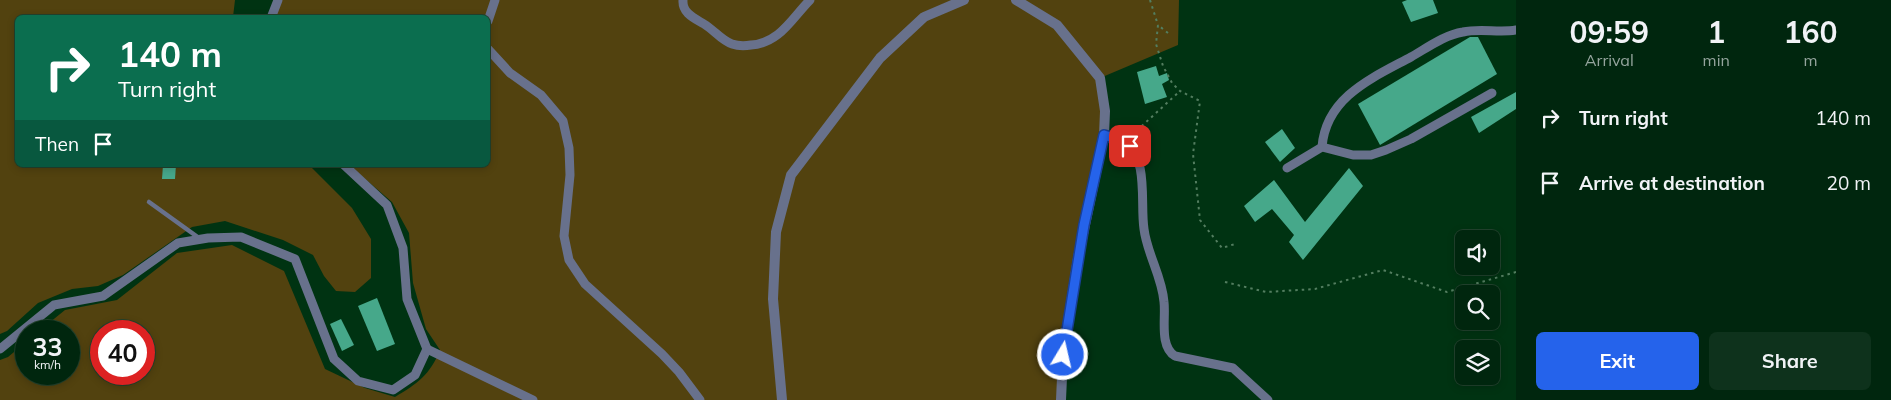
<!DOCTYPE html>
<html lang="en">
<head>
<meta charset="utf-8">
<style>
	body { margin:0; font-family:Mulish,sans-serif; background:#0e321c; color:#f1f3f6; height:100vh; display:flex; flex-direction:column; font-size:19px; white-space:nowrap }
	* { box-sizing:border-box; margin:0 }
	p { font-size:16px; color:#95a59e }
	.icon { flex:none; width:28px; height:28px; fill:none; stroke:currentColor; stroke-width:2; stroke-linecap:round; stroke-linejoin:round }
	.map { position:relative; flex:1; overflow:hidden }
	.details { display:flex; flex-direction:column; background:#00260e; width:375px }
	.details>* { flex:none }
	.guide { position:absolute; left:15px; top:15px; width:475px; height:152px; border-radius:8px; box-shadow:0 2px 8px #0003,0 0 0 1px #22432e; background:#0b6e4f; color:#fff; overflow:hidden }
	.controls { position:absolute; left:1455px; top:230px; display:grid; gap:10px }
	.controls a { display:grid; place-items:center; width:45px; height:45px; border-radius:8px; background:#00260e; box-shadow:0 2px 8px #0003,0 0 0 1px #22432e; font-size:25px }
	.speed { position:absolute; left:15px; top:320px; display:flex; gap:10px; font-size:25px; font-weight:700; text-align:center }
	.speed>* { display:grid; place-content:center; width:65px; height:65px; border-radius:50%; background:#00260e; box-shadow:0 2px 8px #0003,0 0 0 1px #22432e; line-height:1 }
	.speed small { font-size:12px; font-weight:400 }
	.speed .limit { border:8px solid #d22; background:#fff; color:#111 }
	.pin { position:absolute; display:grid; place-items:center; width:42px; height:42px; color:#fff; margin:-21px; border-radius:10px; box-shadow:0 2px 8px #0006 }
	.me { position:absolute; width:55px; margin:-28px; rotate:9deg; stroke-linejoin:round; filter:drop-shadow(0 0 4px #0008) }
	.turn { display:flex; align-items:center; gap:18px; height:105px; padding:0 20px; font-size:22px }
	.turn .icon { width:65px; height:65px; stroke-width:2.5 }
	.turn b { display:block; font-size:35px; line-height:42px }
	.then { display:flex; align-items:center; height:48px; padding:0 20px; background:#0003; gap:10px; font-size:19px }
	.eta { display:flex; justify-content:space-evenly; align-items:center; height:85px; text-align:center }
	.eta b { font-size:30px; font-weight:700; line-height:35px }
	.action { display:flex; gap:10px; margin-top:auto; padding:10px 20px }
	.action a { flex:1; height:58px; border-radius:8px; background:#2563eb; color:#fff; font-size:20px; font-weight:700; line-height:58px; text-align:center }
	.action a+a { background:#0e321c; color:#f1f3f6 }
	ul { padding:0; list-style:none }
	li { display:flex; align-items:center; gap:15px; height:65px; padding:0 20px }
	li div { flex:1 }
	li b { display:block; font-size:19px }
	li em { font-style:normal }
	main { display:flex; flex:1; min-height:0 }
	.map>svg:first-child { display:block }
	.green { fill:#52420f; fill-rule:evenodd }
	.building { fill:#46a88a }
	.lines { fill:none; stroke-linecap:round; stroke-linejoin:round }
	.path { stroke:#537e60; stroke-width:2; stroke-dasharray:2.5 4; stroke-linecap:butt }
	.service { stroke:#68718c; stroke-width:4.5 }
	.minor { stroke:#68718c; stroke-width:9 }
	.tertiary { stroke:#68718c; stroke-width:10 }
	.route-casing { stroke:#184099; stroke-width:12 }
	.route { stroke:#2563eb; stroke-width:9 }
</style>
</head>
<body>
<main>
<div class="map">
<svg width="1516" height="400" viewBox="0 0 1516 400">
	<rect width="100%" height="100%" fill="#003312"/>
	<g class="green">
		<path d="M0,0h235l-2,17 -215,1v147h291l43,43 19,31v39l-16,14 -19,-1 -12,-15 -11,-21 -30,-15 -58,-19 -33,6 -69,48 -25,11 -26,3 -34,14 -31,28 -7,3z"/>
		<path d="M278,0h901l-1,45 -78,33 4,23 -43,299h-1061v-40l8,-3 18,-15v32h43v-43h-30l26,-21 52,-10 60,-47 55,-8 52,26 41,98 40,19 30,9c22,-13 35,-22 45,-47l-14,-21 -13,-46 -4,-50 -17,-31 -43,-37h139v-147l-217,-1zM101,331h43v43h-43z"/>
	</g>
	<g class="building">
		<path d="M1407,0h26l5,13 -27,9 -9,-20z"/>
		<path d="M1470,37h8l19,37 -117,71 -22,-41z"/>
		<path d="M1156,66l3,10 8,-3 2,7 -7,4 5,13 -22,7 -8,-32z"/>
		<path d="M1516,92v17l-37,24 -8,-16z"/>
		<path d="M1282,129l13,19 -15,14 -15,-20z"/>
		<path d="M163,165h13l-1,14h-13z"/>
		<path d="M1349,168l14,18 -60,74 -14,-18 5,-7 -22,-26 -17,13 -11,-16 30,-26 31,42z"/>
		<path d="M377,298l18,46 -18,7 -19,-45z"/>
		<path d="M341,319l13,26 -12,6 -12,-27z"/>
	</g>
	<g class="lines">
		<g class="path">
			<path d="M1150,0l8,25"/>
			<path d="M1168,33l-10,-8 -2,19 7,22 9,17 8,8 20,10 -7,53 7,66 22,28 13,-4"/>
			<path d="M1132,135l48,-44"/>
			<path d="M1225,282l41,10 49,-3 68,-19 64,22 69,-20"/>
		</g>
		<path class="service" d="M149,202l50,36"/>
		<g class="minor">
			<path d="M683,0c-1,13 11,18 21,24 10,6 18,17 28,20 6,2 13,2 19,1 29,-2 41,-27 59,-45"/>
			<path d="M271,18l7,-18"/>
			<path d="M488,21l7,-21"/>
			<path d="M488,49l22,24 31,22 22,26 6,27 1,27 -6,61 5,24 16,24 77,70 17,18 21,28"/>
			<path d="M1104,135c7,2 15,2 21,7 24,17 15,61 19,87 3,25 18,47 20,73 2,16 -5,44 11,54l58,12 35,32"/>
			<path d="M1322,147c4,-50 50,-69 89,-90 16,-9 33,-22 52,-25 17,-4 36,1 53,-2"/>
			<path d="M1287,168l35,-21 31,8h18l15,-5 25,-11 81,-46"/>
			<path d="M0,349l54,-44 49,-9 75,-53 30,-5 33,-1 54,22 39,100 24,22 35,9 22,-15 12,-26 -20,-50 -4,-51 -16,-43 -43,-40"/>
			<path d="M427,349l106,51"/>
		</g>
		<g class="tertiary">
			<path d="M1016,0l41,25 43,53 5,33 -1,24 -26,123 -15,97 -2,45"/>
			<path d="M782,400l-9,-101 3,-67 15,-57 89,-117 44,-41 40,-17"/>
		</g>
	</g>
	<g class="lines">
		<defs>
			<path id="route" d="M1063,355l21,-130 20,-90 20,6 6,5"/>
		</defs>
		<use href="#route" class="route-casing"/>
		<use href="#route" class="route"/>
	</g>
</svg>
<div class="controls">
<a><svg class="icon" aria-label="sound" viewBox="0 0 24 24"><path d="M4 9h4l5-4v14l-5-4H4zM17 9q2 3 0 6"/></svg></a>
<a><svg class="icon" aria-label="search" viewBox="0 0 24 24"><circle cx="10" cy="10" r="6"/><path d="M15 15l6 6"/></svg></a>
<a><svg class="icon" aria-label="layers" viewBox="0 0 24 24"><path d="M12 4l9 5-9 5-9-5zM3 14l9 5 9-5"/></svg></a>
</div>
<div class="speed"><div>33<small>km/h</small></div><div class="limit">40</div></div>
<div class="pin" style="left:1130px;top:146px;background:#d93025"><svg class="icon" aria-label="arrive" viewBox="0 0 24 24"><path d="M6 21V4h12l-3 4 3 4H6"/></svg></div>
<svg class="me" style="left:1063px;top:355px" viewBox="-20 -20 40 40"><circle r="17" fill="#2563eb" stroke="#fff" stroke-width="3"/><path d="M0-11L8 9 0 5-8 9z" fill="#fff"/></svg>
<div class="guide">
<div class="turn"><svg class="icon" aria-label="right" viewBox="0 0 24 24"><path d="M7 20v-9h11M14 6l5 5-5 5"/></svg><div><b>140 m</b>Turn right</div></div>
<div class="then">Then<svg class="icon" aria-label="arrive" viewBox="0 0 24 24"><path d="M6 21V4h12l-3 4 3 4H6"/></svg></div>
</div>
</div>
<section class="details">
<div class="eta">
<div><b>09:59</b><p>Arrival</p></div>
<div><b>1</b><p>min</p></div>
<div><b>160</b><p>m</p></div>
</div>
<ul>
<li><svg class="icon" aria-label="right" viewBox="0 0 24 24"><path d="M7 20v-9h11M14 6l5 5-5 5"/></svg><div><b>Turn right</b></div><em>140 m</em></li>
<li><svg class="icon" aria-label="arrive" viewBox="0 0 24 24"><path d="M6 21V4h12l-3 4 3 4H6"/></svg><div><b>Arrive at destination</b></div><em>20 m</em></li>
</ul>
<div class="action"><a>Exit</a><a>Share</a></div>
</section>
</main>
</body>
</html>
